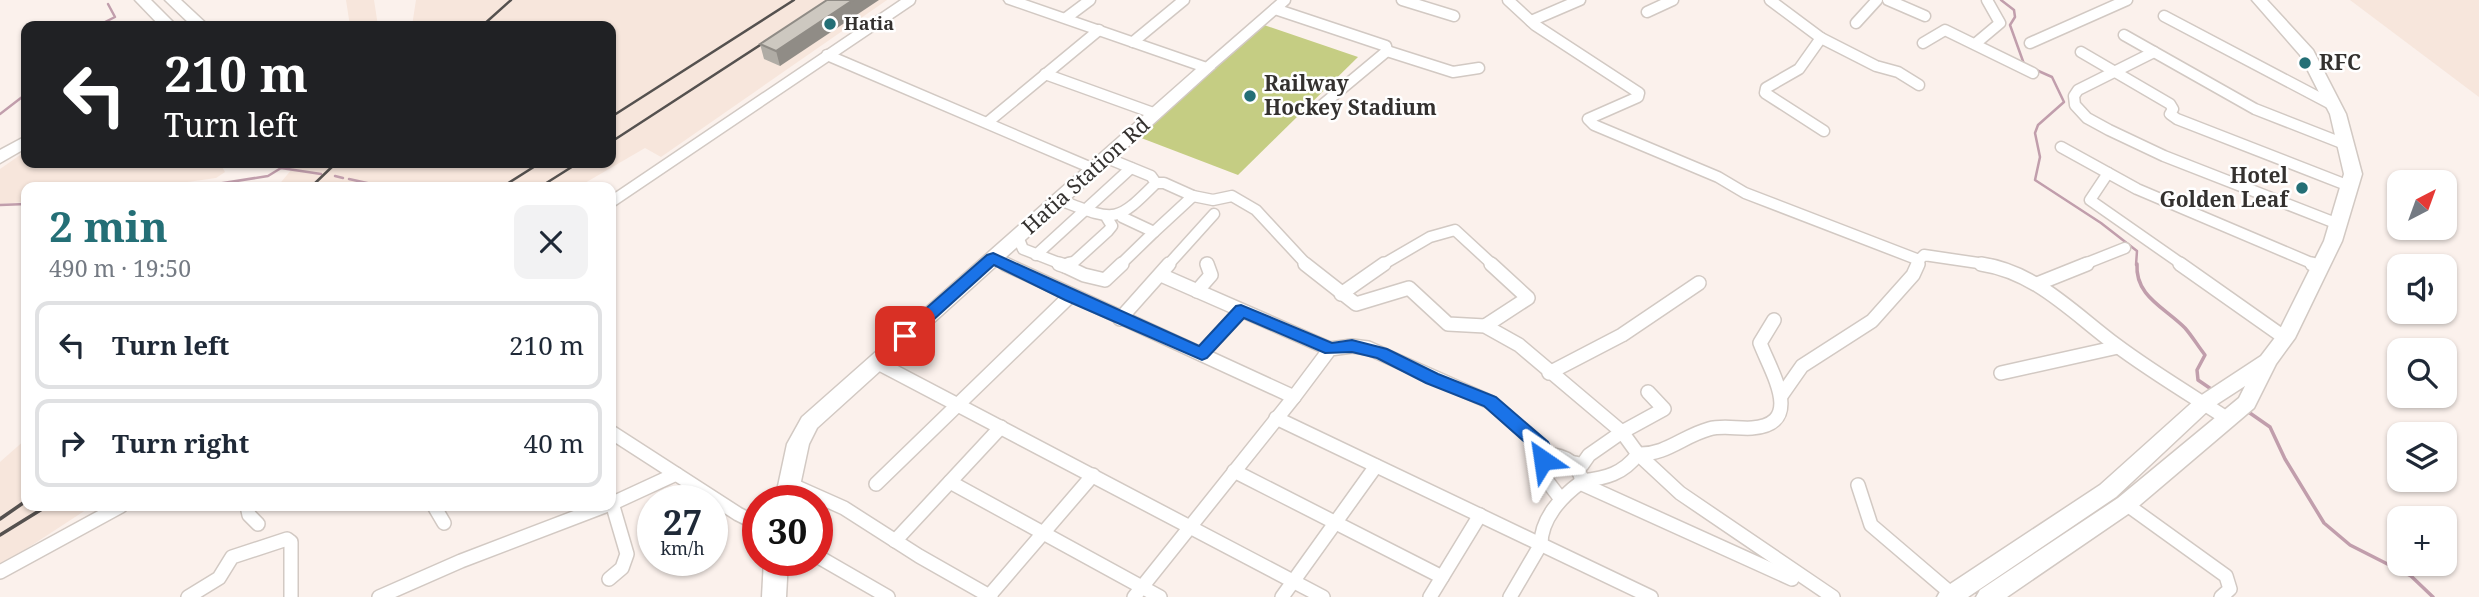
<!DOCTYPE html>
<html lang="en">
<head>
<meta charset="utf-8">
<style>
	body { margin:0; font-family:"Noto Serif",serif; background:#f2f2f3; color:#1f2937; height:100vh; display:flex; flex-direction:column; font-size:26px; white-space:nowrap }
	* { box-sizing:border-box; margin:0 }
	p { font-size:23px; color:#747a83 }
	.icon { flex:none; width:38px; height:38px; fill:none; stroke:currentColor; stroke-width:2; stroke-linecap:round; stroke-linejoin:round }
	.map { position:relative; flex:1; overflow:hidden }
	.drawer { position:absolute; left:21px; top:182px; width:595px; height:329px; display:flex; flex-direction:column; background:#fff; border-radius:14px; box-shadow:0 2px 5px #0004 }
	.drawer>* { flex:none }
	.top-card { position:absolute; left:21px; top:21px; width:595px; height:147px; border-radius:14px; box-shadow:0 2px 5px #0004; background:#202124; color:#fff; overflow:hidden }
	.needle { width:46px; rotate:41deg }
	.tools { position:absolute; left:2387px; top:170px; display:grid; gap:14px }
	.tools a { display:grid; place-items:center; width:70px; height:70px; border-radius:14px; background:#fff; box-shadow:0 2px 5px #0004; font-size:35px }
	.speed { position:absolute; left:637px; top:485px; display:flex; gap:14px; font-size:35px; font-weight:700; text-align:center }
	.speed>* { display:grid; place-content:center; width:91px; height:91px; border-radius:50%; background:#fff; box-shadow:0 2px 5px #0004; line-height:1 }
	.speed small { font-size:18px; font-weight:400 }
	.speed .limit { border:10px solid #d22; background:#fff; color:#111 }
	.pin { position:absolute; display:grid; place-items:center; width:60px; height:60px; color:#fff; margin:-30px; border-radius:14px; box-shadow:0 4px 10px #0006 }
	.me { position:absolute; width:77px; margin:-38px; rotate:328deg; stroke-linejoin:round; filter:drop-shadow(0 0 5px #0008) }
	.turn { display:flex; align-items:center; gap:24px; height:147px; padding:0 28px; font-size:32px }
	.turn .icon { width:91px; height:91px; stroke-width:2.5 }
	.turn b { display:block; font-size:49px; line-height:60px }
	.round { display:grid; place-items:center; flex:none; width:74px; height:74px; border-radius:14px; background:#f2f2f3 }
	.overview { display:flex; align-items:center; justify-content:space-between; height:119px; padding:0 28px }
	h1 { font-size:42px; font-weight:700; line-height:52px; color:#246f76 }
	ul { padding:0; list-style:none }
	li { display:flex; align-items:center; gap:21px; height:88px; margin:0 14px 10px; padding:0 14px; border:4px solid #e0e1e3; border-radius:14px }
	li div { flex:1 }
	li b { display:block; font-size:26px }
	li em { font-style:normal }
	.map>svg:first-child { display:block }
	.built { fill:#f7e6dc }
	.green { fill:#c5cd83 }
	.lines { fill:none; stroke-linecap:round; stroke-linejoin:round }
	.stream-far1 { stroke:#c19eac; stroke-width:2.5 }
	.stream { stroke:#c19eac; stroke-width:3.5 }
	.street-far1-casing { stroke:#d2c9c3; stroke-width:13 }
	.street-casing { stroke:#d2c9c3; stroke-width:16 }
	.secondary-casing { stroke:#d2c9c3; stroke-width:3 }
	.street-far1 { stroke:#fff; stroke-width:10 }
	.street { stroke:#fff; stroke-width:13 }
	.secondary { fill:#fff; fill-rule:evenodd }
	.rail-far1 { stroke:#55514f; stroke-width:2.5 }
	.rail { stroke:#55514f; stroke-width:3.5 }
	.wall { fill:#b0aca5 }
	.shaded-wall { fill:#908c86 }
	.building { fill:#cdc8c0; stroke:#908c86; stroke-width:2 }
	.route { fill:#1a73e8; stroke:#114b97; stroke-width:2 }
	.poi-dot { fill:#246f76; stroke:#fff; stroke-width:2.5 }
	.labels { text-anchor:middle; stroke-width:5; stroke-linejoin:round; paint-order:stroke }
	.far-poi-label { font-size:18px; font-weight:bold; fill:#34312f; stroke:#fff; text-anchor:start }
	.poi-label { font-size:21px; font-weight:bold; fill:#34312f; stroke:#fff; text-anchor:start }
	.street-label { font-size:21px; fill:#34312f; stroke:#fff }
</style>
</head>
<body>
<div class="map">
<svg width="2479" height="597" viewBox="0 0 2479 597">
	<rect width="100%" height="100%" fill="#fbf1ec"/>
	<g class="built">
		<path d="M346,0h28l4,26h-28z"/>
		<path d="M416,0h471l-226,157 -16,-9 -67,39h-301l20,-24h314v-137h-199z"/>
		<path d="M2350,0h129v97z"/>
		<path d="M26,151v12h194l5,9 -9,6 -64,9h-126v15l-26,2v-35z"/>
		<path d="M26,439v67h66l-92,60v-104z"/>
	</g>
	<path class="green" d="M1264,25l94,32 -120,118 -102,-39z"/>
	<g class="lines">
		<g class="stream-far1">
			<path d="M2001,0l13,10 1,7 -5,8 14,39"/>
			<path d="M97,26l18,-9 -7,-13"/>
			<path d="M2034,69l18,8 12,25 -26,23 -3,8 5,24 -5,23 66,43 36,28 -1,14"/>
			<path d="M0,114l26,-20"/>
			<path d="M335,176l8,2"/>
			<path d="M349,179l36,8"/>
			<path d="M198,187l70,-11 13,-8 40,6"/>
			<path d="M0,205l26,-1"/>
		</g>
		<g class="stream">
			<path d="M2137,264c-2,32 27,43 48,64 7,8 13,18 20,27l-8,15 1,10 16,11"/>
			<path d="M2247,411l23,16 15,32 39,64 26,22 61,31 22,21"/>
		</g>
		<defs>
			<g id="street-far1">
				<path d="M1402,0l52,16"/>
				<path d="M1508,0l27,25 104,68 -1,4 -50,22 6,6 124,52 27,16 174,67 5,-5 68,10"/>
				<path d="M1770,0l51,38 -22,31 -33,19 -1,5 59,38"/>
				<path d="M1888,0l37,16"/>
				<path d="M1275,9l111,37 1,5 -66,55"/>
				<path d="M1647,12l26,-12"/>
				<path d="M2164,16l169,89"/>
				<path d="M1066,18l24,-18"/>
				<path d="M1531,21l49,-21"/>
				<path d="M1856,23l21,-23"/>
				<path d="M2124,35l131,74 92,36"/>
				<path d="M1821,38l55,28 22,6 21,13"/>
				<path d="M1133,42l51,-42"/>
				<path d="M1923,43l22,-13 88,43"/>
				<path d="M2030,43l97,-43"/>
				<path d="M1975,44l25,-21 -13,-23"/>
				<path d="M1387,51l66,21 26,-4"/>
				<path d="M2081,52l89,52 3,5 -3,5 7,5 172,67"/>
				<path d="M2154,52l-76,38 -4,6 1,9 12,13 22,12 55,26 174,68"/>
				<path d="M827,55l267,114"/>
				<path d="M1207,68l78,-68"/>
				<path d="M1045,74l111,40"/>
				<path d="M988,122l111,-92"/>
				<path d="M2061,147l76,42 179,76"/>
				<path d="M2108,173l-18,27 93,65"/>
				<path d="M1193,196l20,4 19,-4 24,14 51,55"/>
				<path d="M1063,198l2,4c51,20 52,20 91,-19l-5,-7 -44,-18"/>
				<path d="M611,202l299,-202"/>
				<path d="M1122,217l32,15 39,-36 -29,-13h-8"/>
				<path d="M1018,237l5,12 41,16"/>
				<path d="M1036,255l95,-87"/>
				<path d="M993,258l16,7"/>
				<path d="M1066,265l9,-4 33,-30 4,-5 -5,-8"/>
				<path d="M1120,265l34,-33"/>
				<path d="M1168,265l46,-51"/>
				<path d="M1382,265l48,-28 25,-7 38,35"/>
				<path d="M1917,265l2,-5"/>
				<path d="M2082,265l43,-17"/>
			</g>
			<g id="street">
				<path d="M1005,264l289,133 -160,200"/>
				<path d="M1059,264l6,2 5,-2"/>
				<path d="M1305,264l51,40 53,-16 39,36 37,2 34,19 103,87 42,-23 -16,-17"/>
				<path d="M1981,264c55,8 92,49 135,81 36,27 75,50 112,74"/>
				<path d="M2180,264l105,74"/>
				<path d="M2312,264l8,3"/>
				<path d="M1065,266l19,9 21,5 17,-16"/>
				<path d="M1161,275l169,74"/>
				<path d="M2037,284l50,-20"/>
				<path d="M1197,291l14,-16 -4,-11"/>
				<path d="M1341,294l43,-30"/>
				<path d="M1120,319l49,-55"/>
				<path d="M1485,326l43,-28 -37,-34"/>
				<path d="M1201,354l40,-43"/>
				<path d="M876,362l447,235"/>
				<path d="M1549,373l73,-38 77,-52"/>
				<path d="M2001,373l117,-26"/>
				<path d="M1781,396l21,-30 70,-45 41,-46 5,-11"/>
				<path d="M1294,397l36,-48 22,-3 16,2 122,54 52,45 2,30 16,21"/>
				<path d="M1276,418l375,179"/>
				<path d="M611,432l127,82 20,10"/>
				<path d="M1545,454c19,1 33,8 37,27 24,-3 41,-7 56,-27l42,39 153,104"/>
				<path d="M1575,463l7,2 7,-10 33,-23 16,22c28,1 45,-18 71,-25 14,-4 29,0 43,-1 53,-4 19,-56 8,-85l14,-23"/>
				<path d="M1234,471l208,106"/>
				<path d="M950,482l210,115"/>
				<path d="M790,484l54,24 75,48 72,41"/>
				<path d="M876,484l194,-188"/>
				<path d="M1858,485l13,40 82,70"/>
				<path d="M611,504l65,-30"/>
				<path d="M2126,504l100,72 4,13 -9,8"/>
				<path d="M247,506l2,9 9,9"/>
				<path d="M434,506l10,17"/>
				<path d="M895,541l106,-114"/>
				<path d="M817,556l71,41"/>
				<path d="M0,572l121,-66"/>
				<path d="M609,579l13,-11 5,-14 -15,-51"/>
				<path d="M989,596l104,-121"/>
				<path d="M188,597l31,-19 13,-21 55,-18 4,3v55"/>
				<path d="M379,597l82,-36 144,-55"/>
				<path d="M1282,597l94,-131"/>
				<path d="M1430,597l50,-82"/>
				<path d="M1510,597l31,-53c0,-25 20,-47 39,-61l212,96"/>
			</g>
			<g id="secondary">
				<path d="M135,0h16l26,26h-17z"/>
				<path d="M165,0h16l28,26h-17z"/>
				<path d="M1004,0h21l188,65 2,3 -398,360 -8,16 -12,56h-22l12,-56 15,-27 394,-348 -190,-66z"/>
				<path d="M2252,0h15l46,50 33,64 16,60 -20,67 -47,97 -19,26 -22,44 -120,102 -127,87h-31l4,-7 138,-92 121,-100 6,-12 -34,22 -95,89 -148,100h-31l4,-7 159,-105 97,-87 64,-42 16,-21 47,-94 20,-67 -14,-60 -30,-59z"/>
				<path d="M26,136v12l-26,15v-13z"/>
				<path d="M764,560h24l-2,37h-24z"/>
			</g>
		</defs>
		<use href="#street-far1" class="street-far1-casing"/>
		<use href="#street" class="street-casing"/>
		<use href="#secondary" class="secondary-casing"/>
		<use href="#street-far1" class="street-far1"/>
		<use href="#street" class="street"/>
		<use href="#secondary" class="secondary"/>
		<g class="rail-far1">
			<path d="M482,26l29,-26"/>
			<path d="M611,117l183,-117"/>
			<path d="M611,142l166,-108"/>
			<path d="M311,187l25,-24"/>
			<path d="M502,187l38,-24"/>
			<path d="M540,187l38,-24"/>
		</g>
		<g class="rail">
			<path d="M0,519l26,-18"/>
			<path d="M0,535l47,-29"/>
		</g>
	</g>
	<path class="wall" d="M827,0l-47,66 -16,-7 -4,-15z"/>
	<path class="shaded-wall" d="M853,0h26l-99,66 -4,-15z"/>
	<path class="building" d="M827,0h26l-77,51 -16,-7z"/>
	<path class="route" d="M993,253l206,93 37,-40 5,-1 91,38 20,-3 35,9 51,25 58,23 52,45 6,12 -5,11h-12l-2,-14 -51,-45 -58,-23 -49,-25 -25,-6 -27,1 -81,-35 -37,40 -5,2 -137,-60 -71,-35 -83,75h-12l-2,-4 2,-4 88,-77z"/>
	<g class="poi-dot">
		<circle cx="830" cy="24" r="7"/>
		<circle cx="2305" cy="63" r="7"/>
		<circle cx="1250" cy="96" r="7"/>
		<circle cx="2302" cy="188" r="7"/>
	</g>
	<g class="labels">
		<g class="far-poi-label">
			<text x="844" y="30">Hatia</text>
		</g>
		<g class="poi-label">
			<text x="2319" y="70">RFC</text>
			<text x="1264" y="91">Railway<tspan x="1264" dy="24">Hockey Stadium</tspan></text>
			<text x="2288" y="183" text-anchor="end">Hotel<tspan x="2288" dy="24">Golden Leaf</tspan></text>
		</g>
		<g class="street-label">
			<text transform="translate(1086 176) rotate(-42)" y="7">Hatia Station Rd</text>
		</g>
	</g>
</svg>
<div class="tools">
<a><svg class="needle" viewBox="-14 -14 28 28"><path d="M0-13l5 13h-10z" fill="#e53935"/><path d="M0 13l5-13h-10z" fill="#747a83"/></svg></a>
<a><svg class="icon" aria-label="sound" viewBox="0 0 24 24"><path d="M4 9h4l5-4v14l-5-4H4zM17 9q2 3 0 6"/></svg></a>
<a><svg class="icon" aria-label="search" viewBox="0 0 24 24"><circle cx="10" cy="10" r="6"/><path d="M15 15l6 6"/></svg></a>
<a><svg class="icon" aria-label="layers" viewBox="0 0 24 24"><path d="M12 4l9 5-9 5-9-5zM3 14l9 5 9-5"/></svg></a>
<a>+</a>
</div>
<div class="speed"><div>27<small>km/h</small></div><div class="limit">30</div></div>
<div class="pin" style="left:905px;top:336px;background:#d93025"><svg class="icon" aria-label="arrive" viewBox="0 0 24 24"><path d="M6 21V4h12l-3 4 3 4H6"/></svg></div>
<svg class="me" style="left:1543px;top:460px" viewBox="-20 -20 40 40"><path d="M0-17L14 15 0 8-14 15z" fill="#1a73e8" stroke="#fff" stroke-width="4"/></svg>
<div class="top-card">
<div class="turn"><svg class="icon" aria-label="left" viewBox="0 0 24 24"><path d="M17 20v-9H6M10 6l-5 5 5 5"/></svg><div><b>210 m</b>Turn left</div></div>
</div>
<section class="drawer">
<div class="overview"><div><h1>2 min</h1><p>490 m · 19:50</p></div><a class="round"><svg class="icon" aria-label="close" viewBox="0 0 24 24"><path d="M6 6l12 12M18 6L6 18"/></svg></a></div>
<ul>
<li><svg class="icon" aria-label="left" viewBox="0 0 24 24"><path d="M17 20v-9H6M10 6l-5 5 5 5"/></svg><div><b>Turn left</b></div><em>210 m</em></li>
<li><svg class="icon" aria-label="right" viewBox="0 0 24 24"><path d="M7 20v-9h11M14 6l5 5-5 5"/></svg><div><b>Turn right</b></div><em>40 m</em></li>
</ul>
</section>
</div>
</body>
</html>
